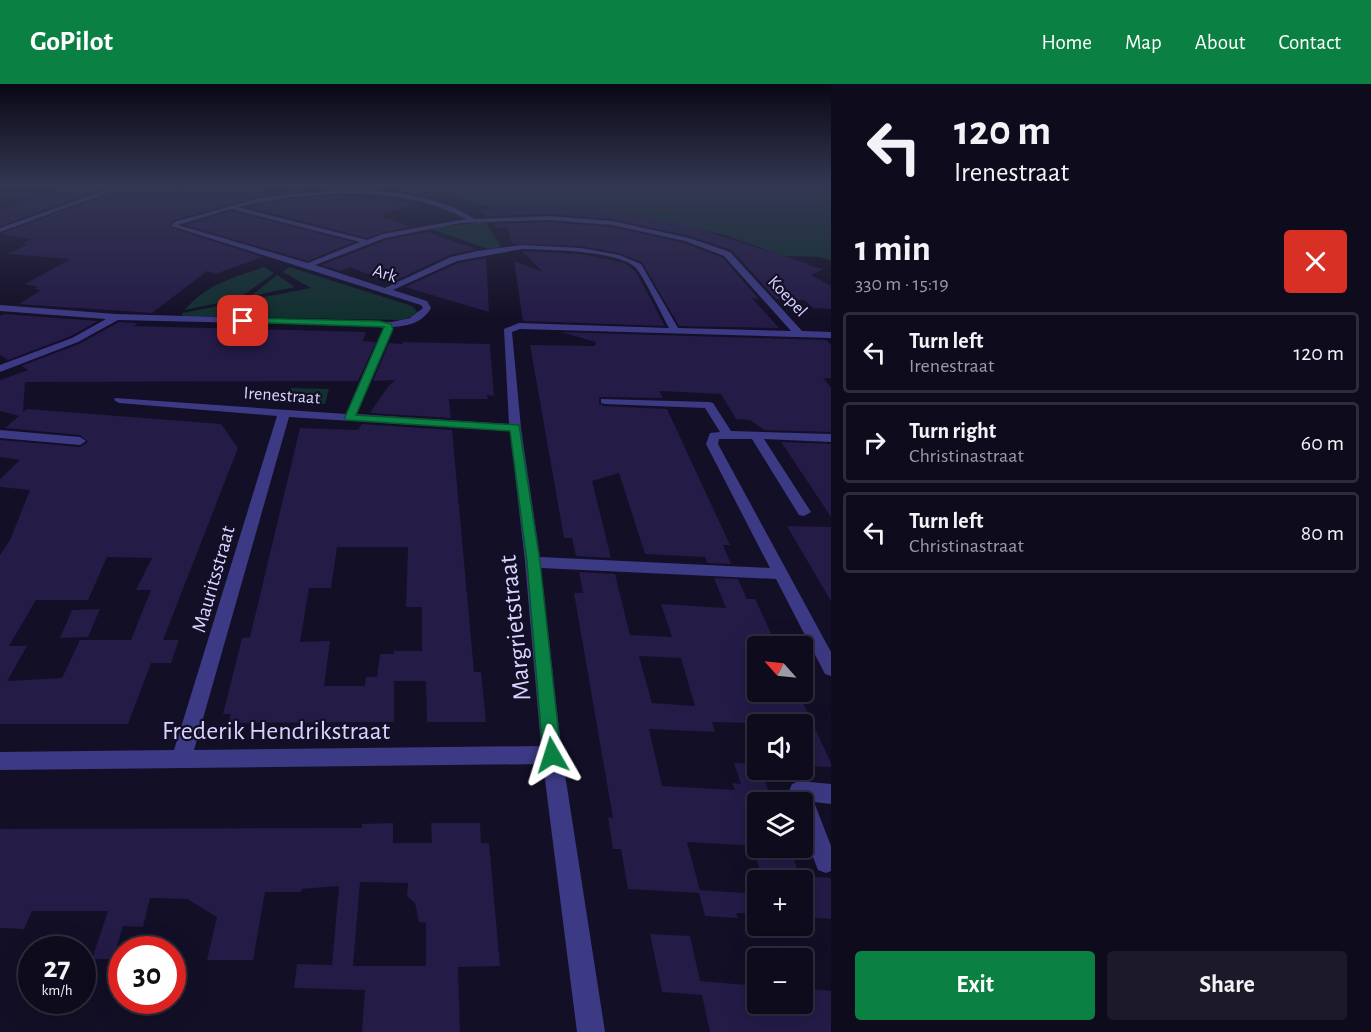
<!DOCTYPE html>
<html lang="en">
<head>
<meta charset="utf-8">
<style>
	body { margin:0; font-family:"Alegreya Sans",sans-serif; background:#1c1929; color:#f1f3f6; height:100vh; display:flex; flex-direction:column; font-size:22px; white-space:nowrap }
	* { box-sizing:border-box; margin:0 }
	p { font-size:20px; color:#9b9ba3 }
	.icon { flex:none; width:33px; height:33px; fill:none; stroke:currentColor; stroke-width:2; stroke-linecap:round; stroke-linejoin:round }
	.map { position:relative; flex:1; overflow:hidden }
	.sheet { display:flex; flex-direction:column; background:#0e0b1c; width:540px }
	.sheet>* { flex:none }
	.hud { background:#0e0b1c; color:#f1f3f6; overflow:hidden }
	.needle { width:39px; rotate:297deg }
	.buttons { position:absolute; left:747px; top:552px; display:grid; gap:12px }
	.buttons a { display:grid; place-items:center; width:66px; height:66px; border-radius:6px; background:#0e0b1c; box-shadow:0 6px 24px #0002,0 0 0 2px #2e2b3b; font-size:30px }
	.speed { position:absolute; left:18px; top:852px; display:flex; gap:12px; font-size:30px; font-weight:700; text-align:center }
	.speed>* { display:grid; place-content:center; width:78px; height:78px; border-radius:50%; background:#0e0b1c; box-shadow:0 6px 24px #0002,0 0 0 2px #2e2b3b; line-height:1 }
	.speed small { font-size:15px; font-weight:400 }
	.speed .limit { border:9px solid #d22; background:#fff; color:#111 }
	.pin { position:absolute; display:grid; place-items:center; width:51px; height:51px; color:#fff; margin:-26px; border-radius:12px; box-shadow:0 3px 9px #0006 }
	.me { position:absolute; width:66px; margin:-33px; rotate:354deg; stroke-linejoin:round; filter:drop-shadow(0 0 4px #0008) }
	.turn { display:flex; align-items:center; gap:21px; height:126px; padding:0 24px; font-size:27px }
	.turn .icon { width:78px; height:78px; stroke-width:2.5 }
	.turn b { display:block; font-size:42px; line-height:51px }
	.round { display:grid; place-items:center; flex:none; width:63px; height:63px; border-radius:6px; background:#1c1929 }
	.overview { display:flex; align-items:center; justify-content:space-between; height:102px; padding:0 24px }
	h1 { font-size:36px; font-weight:700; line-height:45px }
	.button { display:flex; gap:12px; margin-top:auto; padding:12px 24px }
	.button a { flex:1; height:69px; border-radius:6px; background:#0b8043; color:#fff; font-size:24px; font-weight:700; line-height:69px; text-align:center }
	.button a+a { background:#1c1929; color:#f1f3f6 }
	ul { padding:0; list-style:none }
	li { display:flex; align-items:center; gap:18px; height:81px; margin:0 12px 9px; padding:0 12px; border:3px solid #2e2b3b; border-radius:6px }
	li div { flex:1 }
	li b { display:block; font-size:22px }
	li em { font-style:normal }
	header { display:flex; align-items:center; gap:36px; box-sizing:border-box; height:84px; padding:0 30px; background:#0b8043; color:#fff }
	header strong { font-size:28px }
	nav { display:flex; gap:33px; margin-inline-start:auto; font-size:21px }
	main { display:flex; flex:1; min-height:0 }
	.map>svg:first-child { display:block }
	.green { fill:#12302f }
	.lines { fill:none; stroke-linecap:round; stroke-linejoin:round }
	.stream { fill:#0c2248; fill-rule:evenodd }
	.building { fill:#241b47; fill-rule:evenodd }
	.minor { fill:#3d3a85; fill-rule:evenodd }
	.route { fill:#0b8043; stroke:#07532c; stroke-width:1.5 }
	.labels { text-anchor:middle; stroke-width:4.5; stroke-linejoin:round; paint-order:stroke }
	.far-street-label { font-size:18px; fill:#d9d4ff; stroke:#130f26 }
	.street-label { font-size:21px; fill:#d9d4ff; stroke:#130f26 }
	.near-street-label { font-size:26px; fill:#d9d4ff; stroke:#130f26 }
</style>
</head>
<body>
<header>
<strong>GoPilot</strong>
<nav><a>Home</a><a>Map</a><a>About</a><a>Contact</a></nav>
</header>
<main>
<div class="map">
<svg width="831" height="948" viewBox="0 0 831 948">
	<rect width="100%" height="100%" fill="#130f26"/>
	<g class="green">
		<path d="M198,102h110l-69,9 14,5 -26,5 -62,-6z"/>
		<path d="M386,102h443l2,1v73l-12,-3 -36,-1 -55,-20 -71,-17 -111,-11h-55l-48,-14z"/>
		<path d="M486,138l15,25 -13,2 -60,-21z"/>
		<path d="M264,183l10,6 -36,26 -53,11c19,-25 50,-33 79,-43z"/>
		<path d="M289,183l123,39 6,7 -4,3 -14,4 -217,-4 -1,-3 129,-25 -28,-16z"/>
		<path d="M277,191l18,12 -44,9z"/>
		<path d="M291,304l38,1 -4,15 -39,-1z"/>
	</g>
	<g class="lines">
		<path class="stream" d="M829,102l2,1v2l-6,-3z"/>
	</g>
	<g class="building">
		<path d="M63,102h47l-110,40v-16z"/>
		<path d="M128,102h29l32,4 9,-3 72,7 -97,26 -4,7 94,30 -48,17 -8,-3 -55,42 -133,-9 22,-14 -7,-1 4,-2 -13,-3 46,-25 -64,-5 21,-10 -6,-1 10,-4 -32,-5z"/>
		<path d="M309,102h77l59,6 -16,5 -29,-6 -57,-3 -51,4 -5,-4z"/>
		<path d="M343,111l71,8 -34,13 31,11 -28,5 -16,6 -120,-31 41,-8z"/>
		<path d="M557,122l1,2 51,2 80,16 120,38 -2,1 16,4 -12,6 20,11v23l-18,-1 -9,-8 -28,-1 -44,-49 -43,-14 -77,-17 -63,-5 -63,2 -8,-7z"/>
		<path d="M231,127l122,31 -45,19 -122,-36z"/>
		<path d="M549,138l63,5 72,16 39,15 36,41 -7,-1 27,30 -100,-2 -37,-64 -23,-9 -38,-7 -67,-2 -4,-4 -2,-13 -10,1 -4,-4z"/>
		<path d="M427,148l49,17 -26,6 -60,28 -40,-16 -9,4 -19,-6 64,-25z"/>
		<path d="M522,167l59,3 44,9 11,9 29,54 -142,-5 -9,-60 29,11z"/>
		<path d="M486,174l3,54 -84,-25 53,-24z"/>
		<path d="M4,230l94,7 -27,15 -63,24 -8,-5v-39z"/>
		<path d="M119,238l19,1 -4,3 232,6 -3,9 13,1 -18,39 -333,1 -2,30 4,-3 194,15 17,24 -75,192h16l-8,23h-20l-23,61h-128v-169l10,-15 20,-50 -30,-3v-8l20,-19 -20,-3v-17l80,7 8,-5 -8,-7 -75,-7 14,-12 -19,-5v-31l28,-10 -7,-4 58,-22zM107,473l45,1 -16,32h15l-20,50h-51l-18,38 -55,3 20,-35h-18l27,-46h52z"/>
		<path d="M561,248l265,8 5,5v33h-8l8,10v44l-67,-2 -14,-10 -14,-1 -15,-25 -62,-3 4,7 -64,-1v7l5,2 63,3 63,136h-7l8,19 -23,-1 -3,-6 -60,-3 -26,-81 -27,8 19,77 -35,-2 -4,-18h-8l-34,-193 65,1 1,-4z"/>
		<path d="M403,258l87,2 4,52 -7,-1 1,4h-39l2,19 -81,-5 17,-25 8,-8 -22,1 16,-38 13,1z"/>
		<path d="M362,340l90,6 22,242h7l5,50h-59l-1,-41h-32v41l-166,1 3,-9h-8l19,-76 8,-1 50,-209 58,2zM337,463h71l-2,60h16v44h-28v3h-14l-3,23h-11l-1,9h-41l6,-45 -30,1 9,-54h22z"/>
		<path d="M781,358l50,2v73z"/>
		<path d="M787,442l44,1v74l-26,-44z"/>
		<path d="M579,488l36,2 15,61 42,2 -11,-33 65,4 -12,-30 24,1 9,20h8l22,47h-19v46h40l33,71v4l-29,-1v-42l-90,-2 3,10 -66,-3 13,57 73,4 -3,-7 9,1 -7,-21 24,1v6h2l13,32h-15v44l-71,-4 13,48 58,4v20l-22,-1 2,5 -33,-2 -6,-23 -71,-4 -7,-40h-8l-5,-32 5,1 -39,-225h9zM639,572l42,2 14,48 -43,-3z"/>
		<path d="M100,525l-12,28 -28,1 12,-28z"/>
		<path d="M393,739v20h39l-1,-20h49l1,20h8l11,123 -42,1 2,65h-98l3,-42 -71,-2 3,-24 35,1 7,-79 -37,3 -1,3h-36l-12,68h-46l10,-43 -30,-18 -37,-1 -7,29 -20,-1 -10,33h-21l16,-48h-76l-8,18 -24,-1v-99l362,-1v-4zM360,798l48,1 -1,13 8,7 4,19 7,1v43h-73z"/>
		<path d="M753,764h36l13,32h-39z"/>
		<path d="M802,792l29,2v41l-29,-2z"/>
		<path d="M650,850l40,2 10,45 58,5v18h44v-16l29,3v41h-121l-8,-37 -40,-3z"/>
	</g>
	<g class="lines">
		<g class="minor">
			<path d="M118,102h8l-126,46v-4z"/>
			<path d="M343,106l57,3 27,6 26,8 22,12 74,-3 63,5 77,17 41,14 72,79 29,1v6l-311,-9 -8,3 9,96 19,129 230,11 -64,-124 4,-11 10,-1 -15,-24 -100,-4 -4,-1v-4l108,3 4,1 18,28 100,3v8l-67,-3 47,73 -7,4 -5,-1 -47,-76h-33l-1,5 113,208v24l-6,-2 -49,-95 -235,-11 21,187 43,277h-28l-34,-268 -543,6v-18l174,-2 103,-334 -158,-13 -5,-3 1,-2 231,16 38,-85 -5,-3 -261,-6 -40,22 -78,30v-7l72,-27 34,-19 -106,-8v-6l116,9 276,8 18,-4 13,-10 -2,-3 -250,-79 3,-4 90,-25zM343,109c43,1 84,5 123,26l-83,15 -16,6 -130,-33 51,-10zM231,125l129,33 -52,21 -130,-38zM549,136l63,5 73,16 39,15 67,75 -113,-3 -37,-64 -22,-9 -38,-7 -59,-3 -45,6 -26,6 -66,31 -70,-23 70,-27 76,-15zM522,165c26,1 93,1 113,18 7,6 28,50 34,61l-150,-5 -15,6 5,95 -152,-10 36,-87c16,-1 30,-5 38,-19l-4,-7 -34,-11 64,-29zM289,333l221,14 15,131 16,184 -347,4z"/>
			<path d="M0,346l80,7 6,4 -6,4 -80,-7z"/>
			<path d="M799,697l32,3v20l-17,-2 17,44v25l-5,2 -8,-3 -16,-41v-27h-9l-4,-11 3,-7z"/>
		</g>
	</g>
	<linearGradient id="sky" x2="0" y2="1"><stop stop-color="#0a0815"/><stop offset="0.43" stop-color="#333752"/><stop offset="1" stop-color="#333752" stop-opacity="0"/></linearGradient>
	<rect width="831" height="235" fill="url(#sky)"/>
	<path class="route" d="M243,234l136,3 12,3 2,5 -37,86 163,10 21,137 21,193 -2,6 -7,2 -6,-2 -3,-6 -16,-193 -17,-131 -164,-11 -1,-3 39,-90 -143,-5v-3z"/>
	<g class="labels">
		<g class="far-street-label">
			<text transform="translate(385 189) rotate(17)" y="6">Ark</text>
			<text transform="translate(788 212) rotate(47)" y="6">Koepel</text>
			<text transform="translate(282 311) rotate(4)" y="6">Irenestraat</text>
		</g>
		<g class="street-label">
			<text transform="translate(213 495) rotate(-74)" y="7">Mauritsstraat</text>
		</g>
		<g class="near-street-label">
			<text transform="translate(514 544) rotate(-96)" y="9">Margrietstraat</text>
			<text x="276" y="655">Frederik Hendrikstraat</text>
		</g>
	</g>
</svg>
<div class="buttons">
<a><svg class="needle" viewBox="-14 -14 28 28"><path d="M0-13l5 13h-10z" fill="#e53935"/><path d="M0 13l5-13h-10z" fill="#9b9ba3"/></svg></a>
<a><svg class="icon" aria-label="sound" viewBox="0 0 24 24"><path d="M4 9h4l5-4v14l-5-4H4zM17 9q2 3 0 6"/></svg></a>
<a><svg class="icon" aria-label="layers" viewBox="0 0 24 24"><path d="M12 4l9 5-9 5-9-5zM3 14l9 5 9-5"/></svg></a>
<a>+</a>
<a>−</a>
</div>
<div class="speed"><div>27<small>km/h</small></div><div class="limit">30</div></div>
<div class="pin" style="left:243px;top:237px;background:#d93025"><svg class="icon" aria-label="arrive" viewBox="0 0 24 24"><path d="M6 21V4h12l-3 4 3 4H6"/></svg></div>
<svg class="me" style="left:552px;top:671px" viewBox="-20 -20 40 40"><path d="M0-17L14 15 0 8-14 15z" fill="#0b8043" stroke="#fff" stroke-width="4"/></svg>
</div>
<section class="sheet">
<div class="hud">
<div class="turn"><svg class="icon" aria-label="left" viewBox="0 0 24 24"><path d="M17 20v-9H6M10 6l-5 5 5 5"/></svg><div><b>120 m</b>Irenestraat</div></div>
</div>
<div class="overview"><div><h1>1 min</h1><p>330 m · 15:19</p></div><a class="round" style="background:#d93025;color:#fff"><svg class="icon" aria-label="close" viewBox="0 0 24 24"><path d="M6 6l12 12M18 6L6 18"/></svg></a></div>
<ul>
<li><svg class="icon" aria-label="left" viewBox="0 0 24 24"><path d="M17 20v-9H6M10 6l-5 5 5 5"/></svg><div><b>Turn left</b><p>Irenestraat</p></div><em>120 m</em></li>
<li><svg class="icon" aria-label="right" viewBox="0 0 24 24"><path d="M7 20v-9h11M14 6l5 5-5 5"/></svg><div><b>Turn right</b><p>Christinastraat</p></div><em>60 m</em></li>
<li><svg class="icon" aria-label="left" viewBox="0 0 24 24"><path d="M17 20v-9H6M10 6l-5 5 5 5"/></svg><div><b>Turn left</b><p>Christinastraat</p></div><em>80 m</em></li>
</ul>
<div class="button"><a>Exit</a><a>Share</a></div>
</section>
</main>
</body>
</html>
